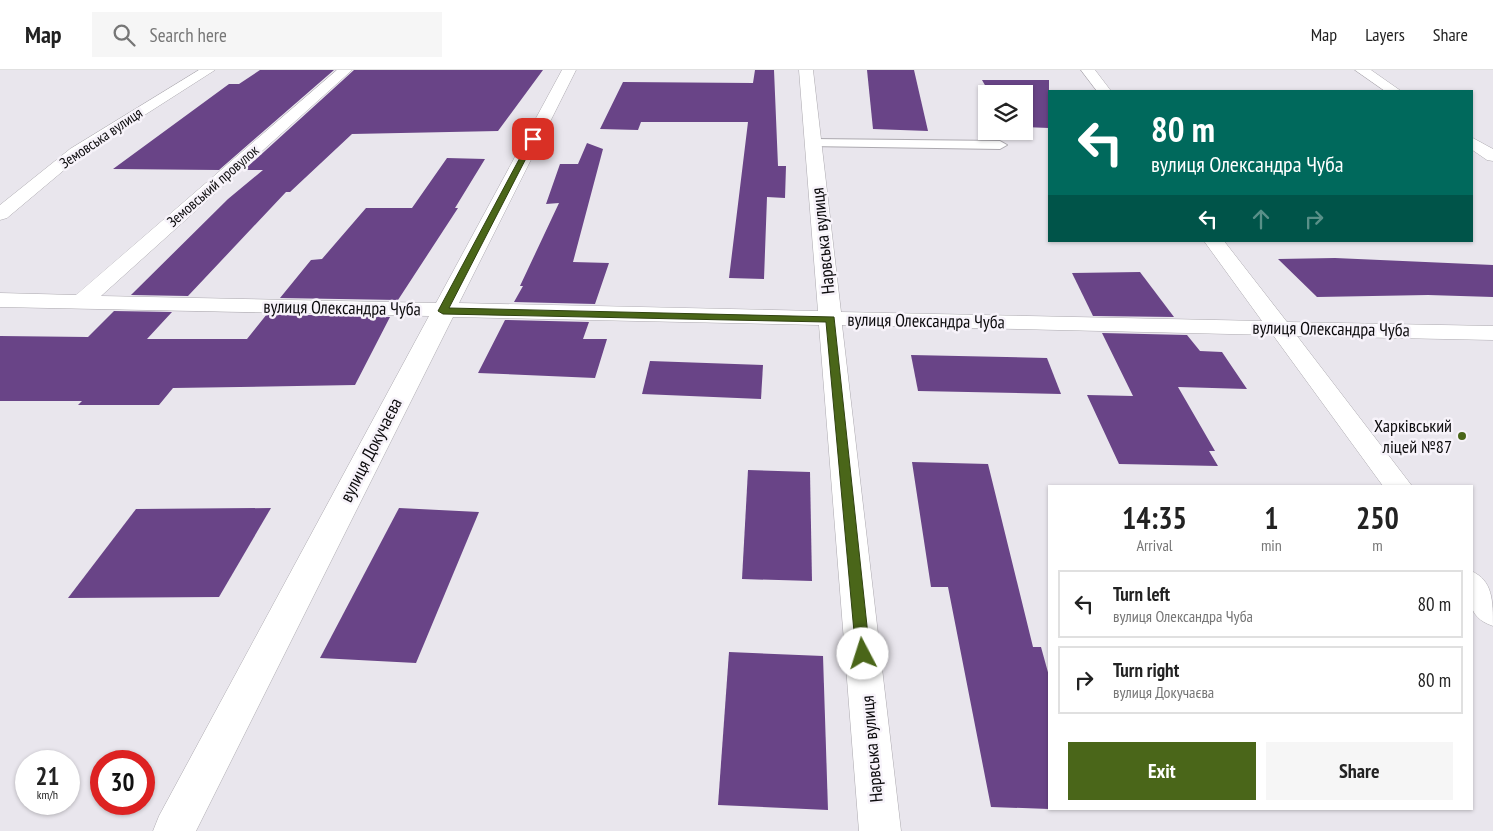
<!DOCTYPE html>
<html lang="en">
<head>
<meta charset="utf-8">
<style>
	body { margin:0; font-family:"PT Sans Narrow",sans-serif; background:#f6f6f6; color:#222; height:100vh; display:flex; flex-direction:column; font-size:19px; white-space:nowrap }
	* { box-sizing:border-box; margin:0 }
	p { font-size:16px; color:#767676 }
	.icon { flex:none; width:28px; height:28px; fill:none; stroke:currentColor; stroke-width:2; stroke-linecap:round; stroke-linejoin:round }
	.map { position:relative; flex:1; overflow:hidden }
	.panel { position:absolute; left:1048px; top:415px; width:425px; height:325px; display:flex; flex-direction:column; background:#fff; border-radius:0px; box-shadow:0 1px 4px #0004 }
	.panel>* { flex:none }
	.banner { position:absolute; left:1048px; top:20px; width:425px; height:152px; border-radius:0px; box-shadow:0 1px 4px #0004; background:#00695c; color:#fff; overflow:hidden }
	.buttons { position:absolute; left:978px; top:15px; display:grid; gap:10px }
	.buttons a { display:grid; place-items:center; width:55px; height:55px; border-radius:0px; background:#fff; box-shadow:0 1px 4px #0004; font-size:25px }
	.speed { position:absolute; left:15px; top:680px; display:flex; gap:10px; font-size:25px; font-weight:700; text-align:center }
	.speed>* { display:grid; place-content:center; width:65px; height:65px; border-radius:50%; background:#fff; box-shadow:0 1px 4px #0004; line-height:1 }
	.speed small { font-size:12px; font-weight:400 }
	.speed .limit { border:8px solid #d22; background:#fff; color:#111 }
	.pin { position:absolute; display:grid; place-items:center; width:42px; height:42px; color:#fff; margin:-21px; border-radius:10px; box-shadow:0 2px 8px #0006 }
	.me { position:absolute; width:55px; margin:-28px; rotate:355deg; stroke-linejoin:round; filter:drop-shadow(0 0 4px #0008) }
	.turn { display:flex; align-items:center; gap:18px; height:105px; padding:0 20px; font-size:22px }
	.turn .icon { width:65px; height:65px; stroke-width:2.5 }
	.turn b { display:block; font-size:35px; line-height:42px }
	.lanes { display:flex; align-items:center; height:48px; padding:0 20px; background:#0003; justify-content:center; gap:25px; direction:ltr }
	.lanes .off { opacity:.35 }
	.eta { display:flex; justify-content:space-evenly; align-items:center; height:85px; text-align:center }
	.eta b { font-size:30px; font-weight:800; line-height:35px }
	.primary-button { display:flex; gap:10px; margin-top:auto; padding:10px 20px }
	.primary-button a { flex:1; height:58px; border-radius:0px; background:#4a6619; color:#fff; font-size:20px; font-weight:800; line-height:58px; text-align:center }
	.primary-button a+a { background:#f6f6f6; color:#222 }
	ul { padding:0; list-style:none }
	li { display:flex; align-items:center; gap:15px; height:68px; margin:0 10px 8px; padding:0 10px; border:2px solid #e0e0e0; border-radius:0px }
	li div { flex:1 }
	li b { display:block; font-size:19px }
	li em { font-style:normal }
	header { display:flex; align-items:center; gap:30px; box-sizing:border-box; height:70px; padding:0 25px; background:#fff; border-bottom:1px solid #e0e0e0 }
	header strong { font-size:24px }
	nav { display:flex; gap:28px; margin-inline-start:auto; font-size:18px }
	.search { width:350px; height:45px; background:#f6f6f6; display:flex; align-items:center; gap:12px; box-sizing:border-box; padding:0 18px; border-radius:0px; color:#767676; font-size:19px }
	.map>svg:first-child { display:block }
	.building { fill:#694487 }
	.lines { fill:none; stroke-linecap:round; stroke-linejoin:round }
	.service-casing { stroke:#aca9af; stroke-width:2 }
	.minor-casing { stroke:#aca9af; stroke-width:1 }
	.service { fill:#fff; fill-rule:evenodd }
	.minor { fill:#fff; fill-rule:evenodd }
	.route { fill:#4a6619; stroke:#304210 }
	.poi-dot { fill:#4a6619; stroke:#f7f3fa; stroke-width:2 }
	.labels { text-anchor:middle; stroke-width:5; stroke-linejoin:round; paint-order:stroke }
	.far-street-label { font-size:15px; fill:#0c0b0d; stroke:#f7f3fa }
	.street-label { font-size:18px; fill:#0c0b0d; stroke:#f7f3fa }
	.poi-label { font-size:18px; fill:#0c0b0d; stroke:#f7f3fa; text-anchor:end }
</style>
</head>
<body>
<header>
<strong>Map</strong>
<div class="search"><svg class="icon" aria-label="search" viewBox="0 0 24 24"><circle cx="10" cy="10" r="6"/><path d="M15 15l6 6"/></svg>Search here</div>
<nav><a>Map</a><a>Layers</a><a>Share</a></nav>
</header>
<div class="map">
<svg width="1493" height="761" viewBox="0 0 1493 761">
	<rect width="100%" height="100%" fill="#e9e6ed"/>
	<g class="building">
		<path d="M260,0h74l-115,100 -106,-1 116,-85h10z"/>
		<path d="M354,0h189l-45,61 -146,3 -62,58h-4l-98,104 -57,-1 97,-96 35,-29h-19z"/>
		<path d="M755,0h19l4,96h8l-1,32 -18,-1 -3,82 -35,-1 19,-156h-107l-3,8 -38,-1 23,-47 130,1z"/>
		<path d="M867,0h47l14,61 -55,-2z"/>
		<path d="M982,10h67v48l-25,-1v-33h-34z"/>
		<path d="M587,73l16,6 -30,113 36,1 -14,41 -81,-2 9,-16h-3l39,-83 -13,1 14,-40h18z"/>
		<path d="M447,88l38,1 -30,49h3l-60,92 -118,-2 31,-38 11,-1 44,-51h46z"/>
		<path d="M1335,188l158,7v32l-65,-2 -111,2 -39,-38z"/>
		<path d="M1140,202l34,45 -81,-1 -21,-43z"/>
		<path d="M114,241l58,1 -25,27h100l20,-25 123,3 -35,68 -182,3 -14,17h-81l4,-4h-82v-65l88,1z"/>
		<path d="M505,250l84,2 -6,17h24l-12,39 -117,-5z"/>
		<path d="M1102,263l85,2 13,16 22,1 25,37 -69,-2 37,64h-6l9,15 -99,-2 -32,-69 46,1z"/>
		<path d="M911,285l136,3 14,36 -143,-3z"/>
		<path d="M650,291l113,4 -2,34 -119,-5z"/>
		<path d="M912,392l76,2 45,183h8l8,29v133l-58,-2 -43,-220h-17z"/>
		<path d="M748,400l62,2 2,109 -70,-2z"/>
		<path d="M271,438l-52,89 -151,1 68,-89z"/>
		<path d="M399,438l80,4 -63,151 -96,-5z"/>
		<path d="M729,582l94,4 5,154 -110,-5z"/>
	</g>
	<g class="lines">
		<defs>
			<path id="service" d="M813,69l187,2 7,4 -7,4 -192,-3 -2,-3z"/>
			<g id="minor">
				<path d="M199,0h16l-133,85 -75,63 -7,2v-15l70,-56z"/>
				<path d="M337,0h15l-251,226 335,7 126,-233h14l-117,233 359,8 -19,-241h14l28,242 421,9 -58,-80h20l63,81 206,4v14l-196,-4 115,150h-29l-110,-151 -431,-10 59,506h-42l-40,-506 -366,-8 -257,514h-43l6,-15 270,-500 -429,-9v-14l76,2z"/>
				<path d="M1081,0h14l16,21h-14z"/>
				<path d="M1355,0h16l30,21h-16z"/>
				<path d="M1471,67l22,12v12l-6,-1 -16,-11z"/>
				<path d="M1471,501c22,9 22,30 22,55 -29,-10 -22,-29 -22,-55z"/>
			</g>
		</defs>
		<use href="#service" class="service-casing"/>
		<use href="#minor" class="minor-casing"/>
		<use href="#service" class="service"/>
		<use href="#minor" class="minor"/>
	</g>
	<path class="route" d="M531,67l5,2 -87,169 385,9 36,337 -2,4 -5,2 -5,-2 -2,-4 -30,-332 -383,-8 -5,-3z"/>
	<circle class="poi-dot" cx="1462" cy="366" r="5"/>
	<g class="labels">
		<g class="far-street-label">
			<text transform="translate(101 68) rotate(-34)" y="5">Земовська вулиця</text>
			<text transform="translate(213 116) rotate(-41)" y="5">Земовський провулок</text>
		</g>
		<g class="street-label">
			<text transform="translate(823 171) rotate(-96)" y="6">Нарвська вулиця</text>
			<text transform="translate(342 238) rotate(1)" y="6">вулиця Олександра Чуба</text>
			<text transform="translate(926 251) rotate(1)" y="6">вулиця Олександра Чуба</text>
			<text transform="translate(1331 259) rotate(1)" y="6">вулиця Олександра Чуба</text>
			<text transform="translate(371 380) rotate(-63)" y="6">вулиця Докучаєва</text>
			<text transform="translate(872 679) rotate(-95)" y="6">Нарвська вулиця</text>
		</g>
		<g class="poi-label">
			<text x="1452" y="362">Харківський<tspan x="1452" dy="21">ліцей №87</tspan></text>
		</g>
	</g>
</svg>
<div class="buttons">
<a><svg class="icon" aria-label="layers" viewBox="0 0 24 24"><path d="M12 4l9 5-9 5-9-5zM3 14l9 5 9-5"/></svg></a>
</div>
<div class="speed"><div>21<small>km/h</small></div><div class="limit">30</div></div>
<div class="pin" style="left:533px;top:69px;background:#d93025"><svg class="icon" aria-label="arrive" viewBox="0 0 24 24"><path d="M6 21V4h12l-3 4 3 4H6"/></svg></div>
<svg class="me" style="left:863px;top:584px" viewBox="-20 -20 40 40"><circle r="19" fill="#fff"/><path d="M0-13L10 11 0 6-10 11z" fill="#4a6619"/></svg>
<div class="banner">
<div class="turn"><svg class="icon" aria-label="left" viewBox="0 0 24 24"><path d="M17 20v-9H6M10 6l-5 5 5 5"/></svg><div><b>80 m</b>вулиця Олександра Чуба</div></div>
<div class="lanes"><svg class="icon" aria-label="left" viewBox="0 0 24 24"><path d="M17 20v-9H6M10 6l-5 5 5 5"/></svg><svg class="icon off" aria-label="ahead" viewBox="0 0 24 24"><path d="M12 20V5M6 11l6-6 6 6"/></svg><svg class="icon off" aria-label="right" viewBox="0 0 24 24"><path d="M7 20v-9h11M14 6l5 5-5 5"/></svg></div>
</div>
<section class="panel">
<div class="eta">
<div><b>14:35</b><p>Arrival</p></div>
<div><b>1</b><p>min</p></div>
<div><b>250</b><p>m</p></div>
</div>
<ul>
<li><svg class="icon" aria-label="left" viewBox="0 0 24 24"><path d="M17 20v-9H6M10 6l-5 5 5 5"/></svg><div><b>Turn left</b><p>вулиця Олександра Чуба</p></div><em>80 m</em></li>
<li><svg class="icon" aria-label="right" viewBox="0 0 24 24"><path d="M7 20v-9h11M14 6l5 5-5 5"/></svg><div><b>Turn right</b><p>вулиця Докучаєва</p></div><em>80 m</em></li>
</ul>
<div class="primary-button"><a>Exit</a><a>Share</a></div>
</section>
</div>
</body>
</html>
